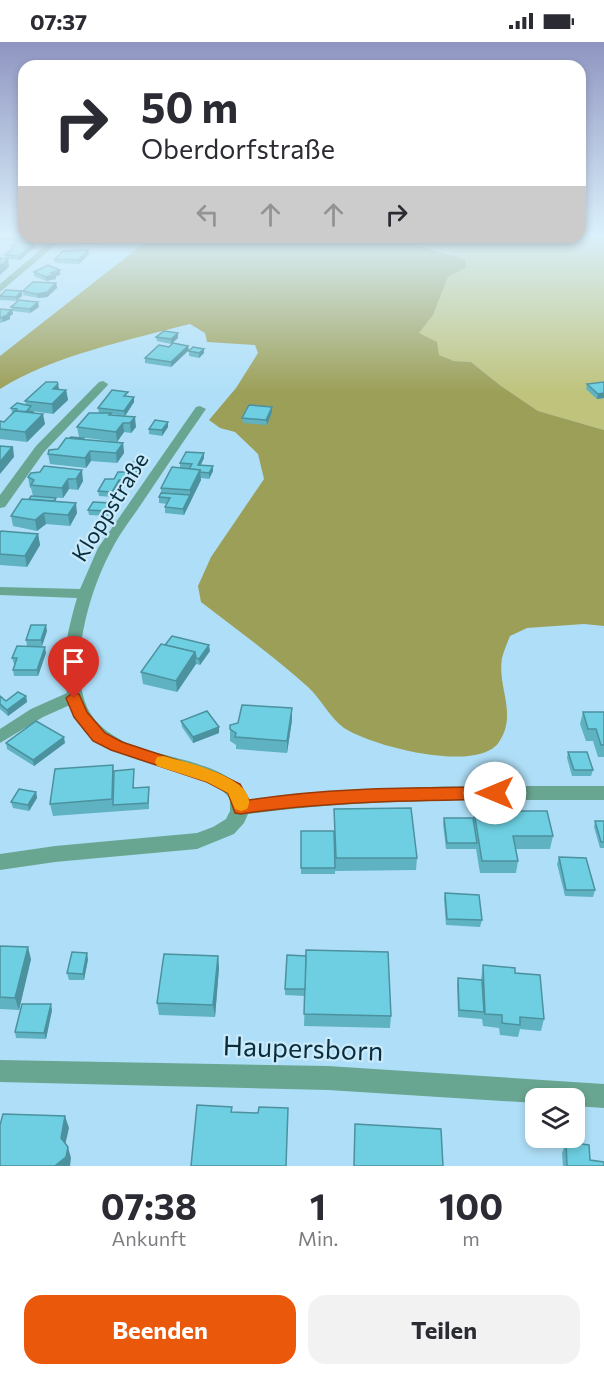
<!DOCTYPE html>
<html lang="de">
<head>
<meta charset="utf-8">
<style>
	body { margin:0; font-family:Commissioner,sans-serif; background:#f2f2f3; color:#2b2b33; height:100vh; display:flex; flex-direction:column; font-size:22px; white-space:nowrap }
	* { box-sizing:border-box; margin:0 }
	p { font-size:20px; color:#7c7c81 }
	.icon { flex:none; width:33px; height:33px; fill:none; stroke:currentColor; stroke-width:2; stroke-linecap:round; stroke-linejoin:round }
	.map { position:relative; height:1124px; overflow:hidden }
	.sheet { display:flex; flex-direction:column; background:#fff; flex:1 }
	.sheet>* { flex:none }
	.guide { position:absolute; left:18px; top:18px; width:568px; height:183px; border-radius:18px; box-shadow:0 3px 9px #0003; background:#fff; color:#2b2b33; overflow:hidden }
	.fabs { position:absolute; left:525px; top:1046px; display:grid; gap:12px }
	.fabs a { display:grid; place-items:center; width:60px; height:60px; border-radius:12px; background:#fff; box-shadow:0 3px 9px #0003; font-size:30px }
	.pin { position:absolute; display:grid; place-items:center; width:51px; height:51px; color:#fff; margin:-62px -26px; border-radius:50% 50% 50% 0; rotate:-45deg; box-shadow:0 0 6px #0007 }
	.pin .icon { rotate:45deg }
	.me { position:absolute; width:66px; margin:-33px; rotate:270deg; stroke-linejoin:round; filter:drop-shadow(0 0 4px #0008) }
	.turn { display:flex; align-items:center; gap:21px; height:126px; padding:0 24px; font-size:27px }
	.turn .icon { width:78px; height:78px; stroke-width:2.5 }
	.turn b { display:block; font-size:42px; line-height:51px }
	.lanes { display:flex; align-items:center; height:57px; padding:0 24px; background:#0003; justify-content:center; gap:30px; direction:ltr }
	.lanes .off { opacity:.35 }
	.eta { display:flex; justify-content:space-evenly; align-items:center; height:102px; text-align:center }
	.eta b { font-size:36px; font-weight:700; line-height:42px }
	.primary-button { display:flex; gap:12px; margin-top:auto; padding:12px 24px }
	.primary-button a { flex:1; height:69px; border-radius:18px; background:#ea580c; color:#fff; font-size:24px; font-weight:700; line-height:69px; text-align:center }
	.primary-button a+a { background:#f2f2f3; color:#2b2b33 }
	.status { display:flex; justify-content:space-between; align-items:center; height:42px; padding:0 30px; background:#fff; direction:ltr }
	.status svg { height:16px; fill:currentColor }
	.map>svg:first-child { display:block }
	.green { fill:#bfc37c }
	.forest { fill:#9c9f57 }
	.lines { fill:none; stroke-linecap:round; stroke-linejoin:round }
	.street { fill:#69a691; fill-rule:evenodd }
	.wall { fill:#5eb2c2 }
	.shaded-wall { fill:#4c919e }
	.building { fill:#6dcfe1; stroke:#4c919e; stroke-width:1.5 }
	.route { fill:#ea580c; stroke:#983908; stroke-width:1.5 }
	.slow { fill:#f59e0b }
	.labels { text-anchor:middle; stroke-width:4.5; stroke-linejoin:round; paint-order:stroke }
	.street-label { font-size:22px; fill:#082d3d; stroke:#caeafa }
	.near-street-label { font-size:27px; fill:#082d3d; stroke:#caeafa }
</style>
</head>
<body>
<div class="status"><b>07:37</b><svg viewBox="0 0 49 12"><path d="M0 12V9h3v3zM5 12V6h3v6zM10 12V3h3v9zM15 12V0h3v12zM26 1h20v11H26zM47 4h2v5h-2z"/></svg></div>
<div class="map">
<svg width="604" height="1124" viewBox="0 0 604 1124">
	<rect width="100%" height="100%" fill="#afdff8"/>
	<path class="green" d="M581,193h23v195l-66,-19 -37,-25 -30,-24 -17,-1 -15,-6 -20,-22 14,-18 15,-38 18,-9 -17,-15 -31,-6 -13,-10z"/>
	<path class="forest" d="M152,195h253c18,14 39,14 60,23l1,8 -18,9 -15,38 -14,18 18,9 2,13 15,6 17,1 30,24 37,25 66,19v196l-20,-2 -57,4 -17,8c-3,7 -6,15 -8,22 -5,29 16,56 -3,84 -21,32 -128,4 -155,-14 -14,-10 -23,-29 -36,-41 -34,-31 -71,-57 -107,-85l-3,-16 13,-29 53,-78 -6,-25 -23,-22 -15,-4 -11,-8 27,-32 22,-35 -3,-8 -48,-3 -2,-9 -15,-9c-58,15 -141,33 -190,65v-33z"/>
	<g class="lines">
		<g class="street">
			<path d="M56,195h9l-65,55v-8z"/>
			<path d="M103,339l5,3 -1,2 -63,66 -39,55 -5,1v-13l36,-49 63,-64z"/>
			<path d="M200,364l6,3c-22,31 -43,63 -64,94 -10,15 -22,30 -30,46 -22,40 -44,114 -25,158 9,20 29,31 48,40 31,10 103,19 114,53 118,-16 236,-14 355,-14v14c-119,0 -238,-2 -356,14l-4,9 -10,11 -37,15 -142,13 -55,8v-16l55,-8 142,-13 16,-6 13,-8 4,-8v-11c-10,-27 -115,-36 -144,-67 -6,-7 -12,-19 -16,-28l-27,12 -43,26v-14l31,-20 36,-16c-7,-32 1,-64 10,-95l-77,-3v-8l80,2 18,-41 98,-141z"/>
			<path d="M0,1018l328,6 276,18v24l-30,-2v-8h-38v5l-208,-13 -328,-8z"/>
		</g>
	</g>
	<g class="wall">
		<path d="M0,193h24v2l-7,5 18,5 -15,13 -12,-1 1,8 -4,-12 7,-6 -1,-4 4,-4 -15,-1z"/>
		<path d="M101,195l-3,7h-19l-1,-4z"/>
		<path d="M88,208l1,4 -10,10 -24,-1v-4z"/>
		<path d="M60,228v5l-4,1v3l-10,2 -12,-5v-4z"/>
		<path d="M56,241l1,5 -10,9 -9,1 -15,-3v-4z"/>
		<path d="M22,249v5l-6,5 -16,-1v-5z"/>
		<path d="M11,265h28l-9,6 -18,-2 1,3 -3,2v3l-7,3 -3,1v-14l12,1z"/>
		<path d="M178,291v5l-7,6 -14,-3 -1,-4z"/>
		<path d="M188,304l1,4 -18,17 -26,-4v-5l24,-11z"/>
		<path d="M189,309l15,2 -5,5 -10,-2z"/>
		<path d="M604,338v18l-7,1 -11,-10 1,-5 17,-2z"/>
		<path d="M59,348h7l2,10 -15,14 -21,-3 13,13 -18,18 -27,-3v-18l4,1 8,-9 -1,-5 15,-3 -1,-4z"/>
		<path d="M128,355l6,5 -9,14 -14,-2 25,13 -5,6 -7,-1 -7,10 -38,-5 -2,-10 22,-14 -1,-5z"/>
		<path d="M272,370l-5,13 -24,-2 -1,-5z"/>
		<path d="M168,380v5l-6,9 -13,-2v-5z"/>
		<path d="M85,398l38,3 1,10 -7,10 -26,-2 -5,7 -36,-4 -2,-10 10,-5z"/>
		<path d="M204,411v5l-3,7 12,6 -4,8 -8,-1v2l-17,35 -19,-2v-6l2,-3 -8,-1v-6l2,-4v-5l19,-20v-5z"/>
		<path d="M141,425l-3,7 -7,-1v5l-4,8 -7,-1 -7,12 -14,-1 -1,-5 16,-12 16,-7v-4z"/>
		<path d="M31,431l52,8 -5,9 -9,-1 -6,9 -30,-2 -2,-8h-1l-2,-11z"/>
		<path d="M56,456v3l21,12 -7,13 -24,-2 -9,7 -24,-5 -2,-10 18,-17z"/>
		<path d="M111,461l1,6 -4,7 -19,-1 -1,-5z"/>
		<path d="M0,491l38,1 2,11 -13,22 -27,-2z"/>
		<path d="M47,589l-5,15h-15l-1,-6z"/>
		<path d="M210,609l-10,14 -4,-1 -19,28 -34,-8 -2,-12z"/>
		<path d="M46,611l-8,23h-24l-1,-6 2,-6h-1l-2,-6z"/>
		<path d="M0,654l6,5 20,-5 1,6 -19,14 -8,-7z"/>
		<path d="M292,666v12l-5,33 -51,-4v-4l-6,-4v-12z"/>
		<path d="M583,670h21v45h-6l-5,-16h-7l-6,-17z"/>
		<path d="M181,679l38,6v6l-26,10 -11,-16z"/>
		<path d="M6,701h59l-31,23 -27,-17z"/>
		<path d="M568,710l25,18 -2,6h-19l-5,-18z"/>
		<path d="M113,723l1,6 20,5v12l15,5v16l-96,7 -3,-12z"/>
		<path d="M36,750l1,6 -8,13 -16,-3 -2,-6z"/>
		<path d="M334,767l83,49 -1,12 -81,1z"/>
		<path d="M474,769l79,25 -3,13h-34l2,12 -2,12h-36l-4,-24h-30l-3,-25 1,-6h29z"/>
		<path d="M595,779h9v27h-4l-6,-21z"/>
		<path d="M301,789l34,37v6h-34z"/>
		<path d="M559,815l36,33 -2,7 -28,-1 -8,-32z"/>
		<path d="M445,851l37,27 -2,7 -34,-2 -2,-26z"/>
		<path d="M0,904l31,13 -12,51 -19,-1z"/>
		<path d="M218,914l1,12 -4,49 -56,-2 -2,-12z"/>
		<path d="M306,914l85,60 -1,12 -86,-2 1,-30 -20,-1v-6z"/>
		<path d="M88,917l-4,21h-15l-2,-7z"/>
		<path d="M483,923l32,8 29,46 -3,12 -21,-2 -2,8 -18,-2 -1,-7 -16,-2 -1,-7 -24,-2 -1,-33 1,-6 23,2z"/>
		<path d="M52,968l-6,29 -30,-1 -1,-6z"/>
		<path d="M566,1100l24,18 14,6h-41l-1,-13z"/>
	</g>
	<g class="shaded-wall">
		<path d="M16,193h8v2l-7,5z"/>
		<path d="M34,201l1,4 -15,13 -1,-4z"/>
		<path d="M88,208l1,4 -10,10 -1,-4z"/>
		<path d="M8,217l1,8 -9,8v-9z"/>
		<path d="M60,228v5l-4,1v3l-10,2v-4l5,-4z"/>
		<path d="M56,241l1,5 -10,9 -9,1 -1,-4z"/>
		<path d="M22,249v5l-6,5v-4z"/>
		<path d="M38,260l1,5 -9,6v-4z"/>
		<path d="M12,268l1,4 -3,2v3l-7,3 -1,-4z"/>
		<path d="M178,291v5l-7,6v-5z"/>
		<path d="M188,304l1,4 -18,17v-5z"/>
		<path d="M204,307v4l-5,5v-5z"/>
		<path d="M58,342l2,9 -7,-4z"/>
		<path d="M66,348l2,10 -15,14 -1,-10z"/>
		<path d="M604,351v5l-7,1 1,-5z"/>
		<path d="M134,355v5l-9,14 -1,-5z"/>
		<path d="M272,365v5l-5,13 -1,-5z"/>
		<path d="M43,372l2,10 -18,18 -2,-10z"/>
		<path d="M135,375l1,10 -5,6 -1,-10z"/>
		<path d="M168,380v5l-6,9v-6z"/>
		<path d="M123,381l1,9 -7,10 -1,-10z"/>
		<path d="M123,401l1,10 -7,10 -1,-10z"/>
		<path d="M13,404l1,11 -14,17v-12z"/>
		<path d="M90,409l1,10 -5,7 -1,-10z"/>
		<path d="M204,411v5l-6,12v-5z"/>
		<path d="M141,420v5l-3,7 -1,-5z"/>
		<path d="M213,424v5l-4,8v-6z"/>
		<path d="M82,428l1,11 -5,9 -2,-11z"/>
		<path d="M200,428l1,10 -17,35 -1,-6 7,-14v-5z"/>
		<path d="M131,430v6l-4,8v-6z"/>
		<path d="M68,437l1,10 -6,9 -1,-10z"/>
		<path d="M119,438l1,5 -7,12 -1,-5z"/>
		<path d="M76,461l1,10 -7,13 -2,-11z"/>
		<path d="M111,461l1,6 -4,7 -1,-5z"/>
		<path d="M44,471l2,11 -9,7 -2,-11z"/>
		<path d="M38,492l2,11 -13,22 -2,-11z"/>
		<path d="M46,583l1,6 -5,15 -1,-6z"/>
		<path d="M209,603l1,6 -10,14 -1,-6z"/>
		<path d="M45,605l1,6 -8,23 -1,-6z"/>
		<path d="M195,610l1,12 -19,28 -1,-11z"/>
		<path d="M26,654l1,6 -19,14 -1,-6z"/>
		<path d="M292,666v12l-5,33v-12z"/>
		<path d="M219,685v6l-26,10v-6z"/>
		<path d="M64,695l1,6 -31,23 -1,-6z"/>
		<path d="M36,750l1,6 -8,13 -1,-6z"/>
		<path d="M28,905l3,12 -12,51 -4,-12z"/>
		<path d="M87,911l1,6 -4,21 -1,-6z"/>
		<path d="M218,914l1,12 -4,49 -2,-12z"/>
		<path d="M51,962l1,6 -6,29 -2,-6z"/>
		<path d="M65,1074l4,12 -5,22 -3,-12z"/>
		<path d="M68,1105l3,11 -1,8h-15z"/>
	</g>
	<g class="building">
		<path d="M80,195h19l-1,3h-20z"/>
		<path d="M15,199l19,2 -15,13 -14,-1 12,-10h-6z"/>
		<path d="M88,208l-10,10 -23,-1 8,-8z"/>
		<path d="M0,216l8,1 -8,7z"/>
		<path d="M48,223l12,5 -9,3 4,1 -9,3 -12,-5z"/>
		<path d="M33,240l23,1 -9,9 -10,2 -14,-3z"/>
		<path d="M6,248l16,1 -6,6 -16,-1z"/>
		<path d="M19,258l19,2 -8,7 -19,-2z"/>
		<path d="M0,267l12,1 -4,3 2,1 -10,4z"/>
		<path d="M164,289l14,2 -7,6 -15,-2z"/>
		<path d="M173,301l15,3 -17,16 -26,-4 14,-13 10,2z"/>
		<path d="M193,305l11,2 -5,4 -10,-2z"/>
		<path d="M46,340h11l1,2 -5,5 13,1 -14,14 -27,-3z"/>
		<path d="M604,340v11l-6,1 -11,-10z"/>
		<path d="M112,348l16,2 -4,4 10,1 -10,14 -26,-3z"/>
		<path d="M17,361l14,3 -4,5 7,1 -18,-1 1,-2 -6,-1z"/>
		<path d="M249,363l23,2 -6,13 -24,-2z"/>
		<path d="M15,369l28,3 -18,18 -25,-3v-8l4,1z"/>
		<path d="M89,371h22l-2,2 26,2 -5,6h-7l-7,9 -39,-5z"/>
		<path d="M155,378l13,2 -6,8 -13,-1z"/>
		<path d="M71,395l13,1 -1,1 -13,-1z"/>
		<path d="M66,396l57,5 -7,10 -26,-2 -5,7 -37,-4 1,-4 9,-1z"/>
		<path d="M0,404l12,1 -12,15z"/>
		<path d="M186,410l18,1 -6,12 15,1 -4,7 -9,-1v-2l-11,-1 3,-5 -12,-1z"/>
		<path d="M133,420h8l-4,7 -7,-1z"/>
		<path d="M44,424l38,4 -6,9h-8l-6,9 -31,-3 3,-5 -6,-3 3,-4 9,-1z"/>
		<path d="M172,425l28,3 -10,20 -29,-2z"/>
		<path d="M118,430h13l-4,8h-8l-7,12 -14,-1 7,-12h9z"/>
		<path d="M161,451l29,2 -7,14 -18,-2 5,-9 -11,-1z"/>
		<path d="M31,454l25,2 -2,3 -25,-2z"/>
		<path d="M22,457l54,4 -8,12 -24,-2 -9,7 -24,-4z"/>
		<path d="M93,460l18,1 -4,8 -19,-1z"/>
		<path d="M1,489l37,3 -13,22 -25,-2v-21z"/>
		<path d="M31,583h15l-5,15h-15z"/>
		<path d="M172,594l37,9 -10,14 -3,-1 -1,-6 -30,-7z"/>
		<path d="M161,602l34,8 -19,29 -35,-9z"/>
		<path d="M17,604l28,1 -8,23h-24l4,-12h-5z"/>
		<path d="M18,650l8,4 -19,14 -7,-6v-8l6,5z"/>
		<path d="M242,663l50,3 -5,33 -52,-4 1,-4 -6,-4v-4l8,-2z"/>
		<path d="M207,669l12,16 -26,10 -12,-16z"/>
		<path d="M583,670h21v33h-3l-5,-16h-8z"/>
		<path d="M36,679l28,16 -31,23 -27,-17z"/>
		<path d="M568,710h19l6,18h-19z"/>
		<path d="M113,723l-1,34 -62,5 5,-35z"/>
		<path d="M134,727l-1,19 16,-1 -1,16 -35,2 1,-34z"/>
		<path d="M19,747l17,3 -8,13 -17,-3z"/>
		<path d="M411,766l6,50h-81l-2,-49z"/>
		<path d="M474,769h73l6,25h-40l5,25h-36z"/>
		<path d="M444,776h29l4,25h-30z"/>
		<path d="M595,779h9v21h-3z"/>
		<path d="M301,789h33l1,37h-34z"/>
		<path d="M559,815l27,1 9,32h-29z"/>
		<path d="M445,851l34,2 3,25 -35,-1z"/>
		<path d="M0,904l28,1 -13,51 -15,-1z"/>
		<path d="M306,908l82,2 3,64 -87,-2z"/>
		<path d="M72,910l15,1 -4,21 -16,-1z"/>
		<path d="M164,912l54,2 -5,49 -56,-2z"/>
		<path d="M287,913l19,1 -1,33h-20z"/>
		<path d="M483,923l32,3v5l25,2 4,44 -24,-2v8l-18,-2v-8l-17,-1z"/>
		<path d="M458,936l24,2 2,32 -25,-2z"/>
		<path d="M22,962h29l-7,29 -29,-1z"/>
		<path d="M197,1063l35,2 -1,5 27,1 1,-6 29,1 -2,58h-95z"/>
		<path d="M3,1072l62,2 -4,22 7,9 -2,10 -10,8 -1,1h-55v-41z"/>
		<path d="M355,1082l86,5 2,37h-89z"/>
		<path d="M566,1100l23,3 1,15 14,2v4h-37z"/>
	</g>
	<linearGradient id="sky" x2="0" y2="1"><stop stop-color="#8f95c1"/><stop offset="0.55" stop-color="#dbf1fc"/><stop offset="1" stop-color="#dbf1fc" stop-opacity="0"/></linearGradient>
	<rect width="604" height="351" fill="url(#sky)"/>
	<path class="route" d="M74,650l5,2 8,18 18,21 17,9 97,32 21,10 9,16c82,-13 163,-12 246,-13l6,2 2,4 -2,5 -6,1c-86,2 -169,2 -254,15l-6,-1 -7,-20 -21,-11 -96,-32 -18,-9 -19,-24 -8,-19z"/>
	<path class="slow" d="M163,714c19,5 100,23 84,53l-6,2 -6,-2 -7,-16 -21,-11 -50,-16 -2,-4 2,-5z"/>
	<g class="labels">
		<g class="street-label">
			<text transform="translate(110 465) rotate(-58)" y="8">Kloppstraße</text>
		</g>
		<g class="near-street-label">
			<text transform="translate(303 1007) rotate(2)" y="9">Haupersborn</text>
		</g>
	</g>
</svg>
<div class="fabs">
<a><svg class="icon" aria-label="layers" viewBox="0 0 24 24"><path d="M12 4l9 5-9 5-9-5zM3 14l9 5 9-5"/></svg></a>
</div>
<div class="pin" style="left:74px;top:656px;background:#d93025"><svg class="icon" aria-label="arrive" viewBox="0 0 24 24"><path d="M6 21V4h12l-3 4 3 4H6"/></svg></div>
<svg class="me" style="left:495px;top:751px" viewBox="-20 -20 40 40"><circle r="19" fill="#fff"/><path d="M0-13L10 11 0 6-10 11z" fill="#ea580c"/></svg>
<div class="guide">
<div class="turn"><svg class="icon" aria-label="right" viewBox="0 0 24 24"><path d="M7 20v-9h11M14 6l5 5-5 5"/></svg><div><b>50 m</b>Oberdorfstraße</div></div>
<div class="lanes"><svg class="icon off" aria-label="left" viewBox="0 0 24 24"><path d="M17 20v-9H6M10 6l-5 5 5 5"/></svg><svg class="icon off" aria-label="ahead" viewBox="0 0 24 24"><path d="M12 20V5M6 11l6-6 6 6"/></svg><svg class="icon off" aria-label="ahead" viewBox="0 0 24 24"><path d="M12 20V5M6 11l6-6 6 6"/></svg><svg class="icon" aria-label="right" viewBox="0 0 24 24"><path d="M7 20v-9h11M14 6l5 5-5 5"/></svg></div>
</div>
</div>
<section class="sheet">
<div class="eta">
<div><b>07:38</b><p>Ankunft</p></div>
<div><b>1</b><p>Min.</p></div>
<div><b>100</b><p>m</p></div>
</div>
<div class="primary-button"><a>Beenden</a><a>Teilen</a></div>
</section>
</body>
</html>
